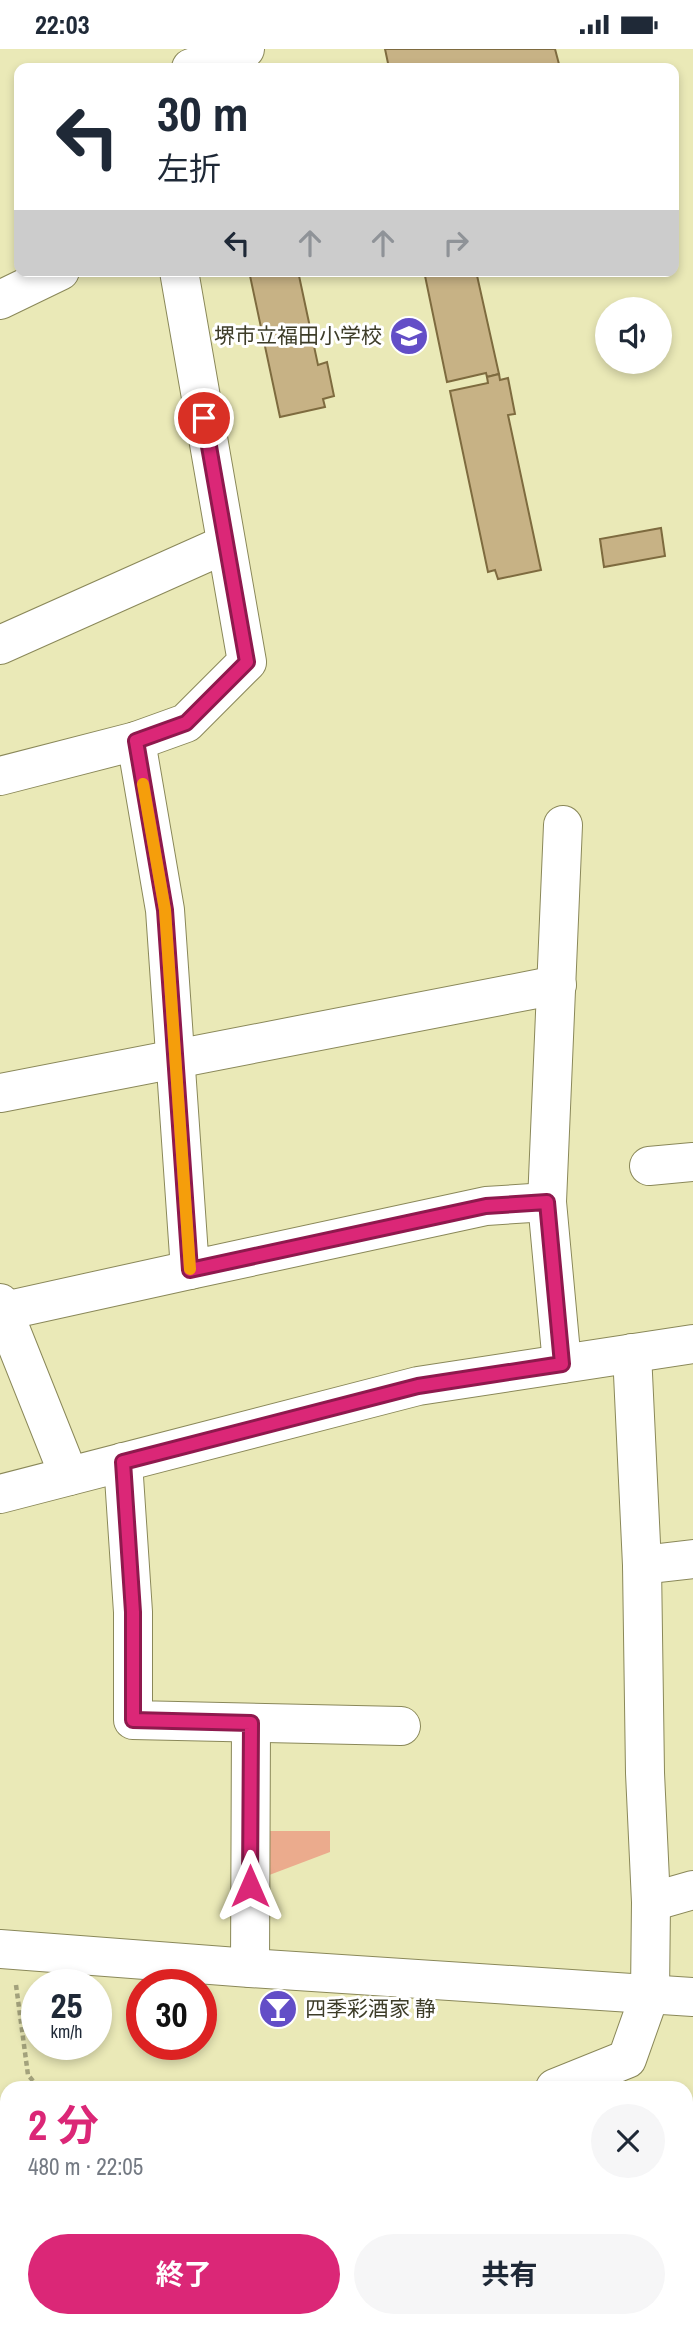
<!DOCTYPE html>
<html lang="ja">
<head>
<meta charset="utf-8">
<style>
	body { margin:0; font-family:"Archivo Narrow","Noto Sans JP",sans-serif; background:#f6f6f7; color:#1f2937; height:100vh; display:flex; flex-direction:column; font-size:26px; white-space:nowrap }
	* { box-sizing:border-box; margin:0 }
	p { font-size:23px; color:#747a83 }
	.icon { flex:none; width:38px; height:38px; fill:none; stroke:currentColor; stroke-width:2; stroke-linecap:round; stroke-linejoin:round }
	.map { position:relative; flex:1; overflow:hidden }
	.side { position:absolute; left:0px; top:2032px; width:693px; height:247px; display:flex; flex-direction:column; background:#fff; border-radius:21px 21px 0 0; box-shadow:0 4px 10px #0003 }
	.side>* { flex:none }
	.hud { position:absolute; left:14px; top:14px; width:665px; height:214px; border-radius:14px; box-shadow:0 4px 10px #0003; background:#fff; color:#1f2937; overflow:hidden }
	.buttons { position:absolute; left:595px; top:248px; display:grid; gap:14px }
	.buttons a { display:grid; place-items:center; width:77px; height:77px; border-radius:50%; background:#fff; box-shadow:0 4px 10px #0003; font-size:35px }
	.speed { position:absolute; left:21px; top:1920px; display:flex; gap:14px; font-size:35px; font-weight:700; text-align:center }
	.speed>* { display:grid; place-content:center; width:91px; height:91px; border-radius:50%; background:#fff; box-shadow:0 4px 10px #0003; line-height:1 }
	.speed small { font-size:18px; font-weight:400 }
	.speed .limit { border:10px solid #d22; background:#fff; color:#111 }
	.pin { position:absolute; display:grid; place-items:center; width:60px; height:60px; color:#fff; margin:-30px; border:4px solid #fff; border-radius:50%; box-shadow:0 2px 7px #0007 }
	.me { position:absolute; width:77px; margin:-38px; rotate:0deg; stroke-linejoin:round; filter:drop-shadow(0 0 5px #0008) }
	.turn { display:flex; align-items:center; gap:24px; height:147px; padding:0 28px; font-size:32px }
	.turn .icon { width:91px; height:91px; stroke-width:2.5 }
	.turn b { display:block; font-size:49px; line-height:60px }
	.lanes { display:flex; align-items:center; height:66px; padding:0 28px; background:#0003; justify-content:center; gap:35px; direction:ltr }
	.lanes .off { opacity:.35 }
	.round { display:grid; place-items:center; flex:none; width:74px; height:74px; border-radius:37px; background:#f6f6f7 }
	.head { display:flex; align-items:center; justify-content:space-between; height:119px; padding:0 28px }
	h1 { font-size:42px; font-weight:700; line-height:52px; color:#db2777 }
	.primary-button { display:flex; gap:14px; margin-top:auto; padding:14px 28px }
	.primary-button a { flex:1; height:80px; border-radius:42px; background:#db2777; color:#fff; font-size:28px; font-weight:700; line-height:80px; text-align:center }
	.primary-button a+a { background:#f6f6f7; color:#1f2937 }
	.status { display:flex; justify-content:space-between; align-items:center; height:49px; padding:0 35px; background:#fff; direction:ltr }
	.status svg { height:19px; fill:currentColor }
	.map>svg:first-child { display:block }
	.green { fill:#ebab8d }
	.building { fill:#c7b285; stroke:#7e6b3f; stroke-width:2 }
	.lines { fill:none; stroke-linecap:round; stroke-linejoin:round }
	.minor-casing { stroke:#8a8859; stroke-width:40 }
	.path { stroke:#a3a27c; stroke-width:4.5; stroke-dasharray:5 3.5; stroke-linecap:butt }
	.minor { stroke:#fff; stroke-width:38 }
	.route-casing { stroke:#8e194d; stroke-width:18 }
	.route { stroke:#db2777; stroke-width:12 }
	.slow { stroke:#f59e0b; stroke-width:12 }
	.labels { text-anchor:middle; stroke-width:6; stroke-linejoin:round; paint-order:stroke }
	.poi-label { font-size:21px; fill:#3d3c28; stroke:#fff; text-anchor:end }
</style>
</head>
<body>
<div class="status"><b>22:03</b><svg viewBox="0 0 49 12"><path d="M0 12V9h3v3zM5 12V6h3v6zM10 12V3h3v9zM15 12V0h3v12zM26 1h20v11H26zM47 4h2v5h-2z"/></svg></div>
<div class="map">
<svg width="693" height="2278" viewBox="0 0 693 2278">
	<rect width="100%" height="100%" fill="#eae9b7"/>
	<path class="green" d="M264,1782h66v21l-66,25z"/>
	<g class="building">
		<path d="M385,0h170l5,19h-171z"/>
		<path d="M249,222h49l20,94 9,-3 7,34 -11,3 2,8 -45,10z"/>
		<path d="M424,222h52l23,103 -12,3 -1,-4 -39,9z"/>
		<path d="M499,325l1,6 8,-2 7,36 -7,1 33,155 -43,9 -3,-9 -7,2 -38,-181 38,-8 -1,-6z"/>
		<path d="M661,479l4,28 -61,11 -4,-28z"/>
		<path d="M146,2272h65l3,6h-65z"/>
		<path d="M314,2272h65l1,2 -9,4h-54z"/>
	</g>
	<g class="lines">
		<defs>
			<g id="minor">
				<path d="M191,19l54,-19"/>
				<path d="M0,251l60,-29"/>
				<path d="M0,596l226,-101"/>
				<path d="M136,692l29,169 25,360 296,-64 61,-4"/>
				<path d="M0,727l136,-35 50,-18 61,-61 -68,-391"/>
				<path d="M0,1044l557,-108"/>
				<path d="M649,1117l44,-4"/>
				<path d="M0,1254l69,173"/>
				<path d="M4,1262l186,-41"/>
				<path d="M562,1315l-15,-162 16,-377"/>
				<path d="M123,1413l10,150v108l268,6"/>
				<path d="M0,1445l418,-108 275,-42"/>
				<path d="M642,1516l51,-6"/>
				<path d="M651,1853l42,-12"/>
				<path d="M0,1900l250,19 443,29"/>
				<path d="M250,1919l1,-245"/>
				<path d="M555,2039l72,-29 23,-65 1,-92 -6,-129 -3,-208 -10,-212"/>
				<path d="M0,2091l7,-1"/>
				<path d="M686,2177v5"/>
				<path d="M0,2194l7,-1"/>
				<path d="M504,2278l12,-6"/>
			</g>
		</defs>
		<use href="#minor" class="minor-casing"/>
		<path class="path" d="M16,1936l12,90 11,13"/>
		<use href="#minor" class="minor"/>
	</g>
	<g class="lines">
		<defs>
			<path id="route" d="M204,369l43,244 -61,61 -50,18 29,169 25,360 296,-64 61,-4 15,162 -144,22 -295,76 10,150v108l118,3 -1,163"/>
		</defs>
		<use href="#route" class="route-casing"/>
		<use href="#route" class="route"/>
		<path class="slow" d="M143,735l22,126 25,359"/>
	</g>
	<defs>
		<symbol id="school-disc" viewBox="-11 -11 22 22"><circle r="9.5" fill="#634ec7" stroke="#fff"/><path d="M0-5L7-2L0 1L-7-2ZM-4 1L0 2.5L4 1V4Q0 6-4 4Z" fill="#fff"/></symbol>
		<symbol id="bar-disc" viewBox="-11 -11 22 22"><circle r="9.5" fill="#634ec7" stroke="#fff"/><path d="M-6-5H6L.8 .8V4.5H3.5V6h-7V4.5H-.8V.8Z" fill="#fff"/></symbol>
	</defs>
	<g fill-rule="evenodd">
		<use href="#school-disc" x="387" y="265" width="44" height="44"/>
		<use href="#bar-disc" x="256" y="1938" width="44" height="44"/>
	</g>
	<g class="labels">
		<g class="poi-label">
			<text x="382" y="294">堺市立福田小学校</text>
			<text x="305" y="1967" text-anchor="start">四季彩酒家 静</text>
		</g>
	</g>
</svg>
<div class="buttons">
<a><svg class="icon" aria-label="sound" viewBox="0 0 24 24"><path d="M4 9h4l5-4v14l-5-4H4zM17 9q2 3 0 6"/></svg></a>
</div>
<div class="speed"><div>25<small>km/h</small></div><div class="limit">30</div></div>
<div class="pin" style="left:204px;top:369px;background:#d93025"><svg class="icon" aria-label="arrive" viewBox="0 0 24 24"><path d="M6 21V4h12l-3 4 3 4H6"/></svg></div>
<svg class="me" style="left:250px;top:1837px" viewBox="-20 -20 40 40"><path d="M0-17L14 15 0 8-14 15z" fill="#db2777" stroke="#fff" stroke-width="4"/></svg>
<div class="hud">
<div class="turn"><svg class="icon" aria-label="left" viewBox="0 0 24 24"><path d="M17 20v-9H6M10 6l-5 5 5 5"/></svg><div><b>30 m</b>左折</div></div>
<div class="lanes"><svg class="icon" aria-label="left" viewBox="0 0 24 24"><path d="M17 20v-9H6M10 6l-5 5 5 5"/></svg><svg class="icon off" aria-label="ahead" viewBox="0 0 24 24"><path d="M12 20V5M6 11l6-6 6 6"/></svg><svg class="icon off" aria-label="ahead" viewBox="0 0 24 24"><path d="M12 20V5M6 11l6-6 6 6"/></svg><svg class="icon off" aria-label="right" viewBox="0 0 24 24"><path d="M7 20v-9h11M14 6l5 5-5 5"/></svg></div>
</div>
<section class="side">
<div class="head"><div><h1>2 分</h1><p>480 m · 22:05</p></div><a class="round"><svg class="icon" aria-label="close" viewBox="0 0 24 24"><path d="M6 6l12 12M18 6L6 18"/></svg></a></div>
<div class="primary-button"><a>終了</a><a>共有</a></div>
</section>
</div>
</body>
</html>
